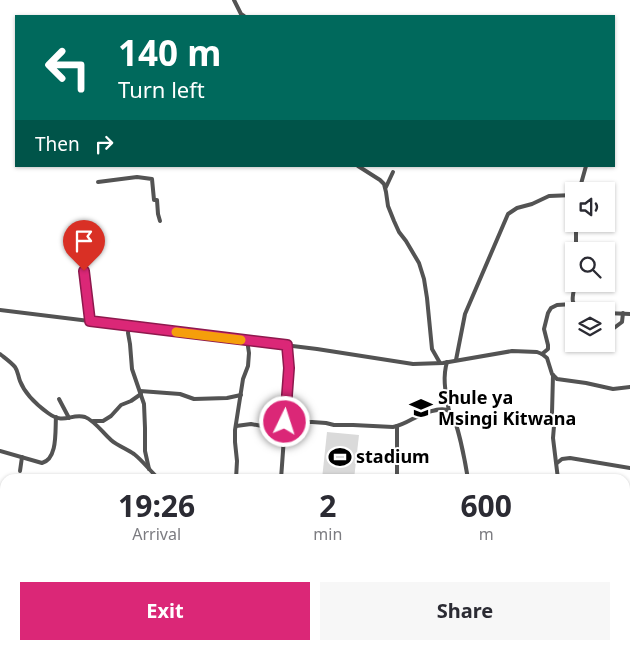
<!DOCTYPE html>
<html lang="en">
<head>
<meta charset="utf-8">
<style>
	body { margin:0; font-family:"Noto Sans",sans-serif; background:#f7f7f7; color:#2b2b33; height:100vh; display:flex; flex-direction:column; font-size:19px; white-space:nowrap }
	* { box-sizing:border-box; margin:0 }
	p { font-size:16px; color:#7c7c81 }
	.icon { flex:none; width:28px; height:28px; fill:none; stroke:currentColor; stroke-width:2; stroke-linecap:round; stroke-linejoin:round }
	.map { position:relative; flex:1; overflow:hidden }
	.side { position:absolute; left:0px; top:474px; width:630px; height:176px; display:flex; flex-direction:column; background:#fff; border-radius:15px 15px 0 0; box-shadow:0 1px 4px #0004 }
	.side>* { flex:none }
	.top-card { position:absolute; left:15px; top:15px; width:600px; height:152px; border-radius:0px; box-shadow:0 1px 4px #0004; background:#00695c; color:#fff; overflow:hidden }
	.buttons { position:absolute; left:565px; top:182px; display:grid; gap:10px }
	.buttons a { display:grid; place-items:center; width:50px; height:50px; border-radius:0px; background:#fff; box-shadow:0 1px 4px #0004; font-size:25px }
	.pin { position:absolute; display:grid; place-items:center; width:42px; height:42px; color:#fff; margin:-51px -21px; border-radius:50% 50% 50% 0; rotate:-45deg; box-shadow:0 0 5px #0007 }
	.pin .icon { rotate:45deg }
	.me { position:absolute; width:55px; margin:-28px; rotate:4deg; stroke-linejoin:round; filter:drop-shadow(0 0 4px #0008) }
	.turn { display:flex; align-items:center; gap:18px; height:105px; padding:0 20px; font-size:22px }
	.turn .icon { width:65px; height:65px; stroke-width:2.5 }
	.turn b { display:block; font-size:35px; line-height:42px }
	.then { display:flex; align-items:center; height:48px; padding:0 20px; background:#0003; gap:10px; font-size:19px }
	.eta { display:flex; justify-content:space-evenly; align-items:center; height:85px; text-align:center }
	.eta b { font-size:30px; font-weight:700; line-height:35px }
	.button { display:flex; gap:10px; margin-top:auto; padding:10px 20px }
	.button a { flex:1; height:58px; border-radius:0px; background:#db2777; color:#fff; font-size:20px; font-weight:700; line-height:58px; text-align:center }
	.button a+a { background:#f7f7f7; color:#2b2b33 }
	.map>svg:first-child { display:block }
	.green { fill:#dadada }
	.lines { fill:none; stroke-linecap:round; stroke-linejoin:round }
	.minor { stroke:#535353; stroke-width:4 }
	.route-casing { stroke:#8e194d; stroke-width:12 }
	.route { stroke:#db2777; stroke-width:9 }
	.slow { stroke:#f59e0b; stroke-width:9 }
	.labels { text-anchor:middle; stroke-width:4; stroke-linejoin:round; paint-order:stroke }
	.poi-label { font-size:18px; font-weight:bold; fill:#000; stroke:#fff; text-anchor:start }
</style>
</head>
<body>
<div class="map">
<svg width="630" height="649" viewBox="0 0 630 649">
	<rect width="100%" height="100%" fill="#fff"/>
	<path class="green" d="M327,432l32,3 -5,44h-32z"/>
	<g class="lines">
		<g class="minor">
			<path d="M234,0l7,14 3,2"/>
			<path d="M358,166l22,14 4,4 2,8 2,14 6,15 5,11 7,9 13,22 5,16 3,19 5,51 8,14"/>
			<path d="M98,182l39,-5 15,2 2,21h3l1,14 2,7"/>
			<path d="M386,187l7,-15"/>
			<path d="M579,191l7,-25"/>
			<path d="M576,251v-27"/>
			<path d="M84,271l6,50"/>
			<path d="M575,284c-2,13 -7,20 8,27"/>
			<path d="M0,310l317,39 96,15 30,-1 69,-12 25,1 5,2 5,4 5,16 5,5 29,4 27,6 17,-2"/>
			<path d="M606,313l24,1"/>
			<path d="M129,326l-1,7 2,11 2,25 12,35 1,24v23l4,18"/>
			<path d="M614,328l8,-6 1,-9"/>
			<path d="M0,354c5,4 11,8 15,13 3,4 3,9 5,14 5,13 17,24 28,32 16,12 23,0 37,4 10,4 18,16 26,23 7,6 16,9 23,14 9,7 16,17 25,25"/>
			<path d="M542,354l6,-5v-4l-4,-16 4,-16 3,-5 6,-3 16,-1"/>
			<path d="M456,360l9,-46 43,-100 9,-6 15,-4 17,-8 25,-1"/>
			<path d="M447,362c-5,17 -1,32 2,49"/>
			<path d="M553,375l-1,38 2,13 -1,12 5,41"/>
			<path d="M140,391l40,3 14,5 33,-1 14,-3"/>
			<path d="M59,399l10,19"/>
			<path d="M93,421h10l8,-5 10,-11 10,-4 10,-7"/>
			<path d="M236,426l15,-2 22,4 12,-6h27l14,1 8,2h19l40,2c12,-2 21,-10 32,-14 7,-2 18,-6 24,-2 8,5 17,56 19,68"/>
			<path d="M397,426v53"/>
			<path d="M0,451l42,12c16,-4 13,-33 14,-46"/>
			<path d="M557,463l5,-4 8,-1 60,10"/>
			<path d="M20,471l2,-14"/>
			<path d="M236,479l1,-18 -2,-19v-12l8,-51 5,-13 1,-13 -2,-13"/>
			<path d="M281,479l8,-111 -2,-23"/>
			<path d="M625,543h5"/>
			<path d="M0,582h5"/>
			<path d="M625,619h5"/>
			<path d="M394,645v4"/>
			<path d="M435,645v4"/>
			<path d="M470,645l1,4"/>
			<path d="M499,645v4"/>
			<path d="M539,645l1,4"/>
			<path d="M148,649l2,-4"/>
			<path d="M215,649v-4"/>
			<path d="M271,649l2,-4"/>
			<path d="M302,649v-1"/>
			<path d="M325,649v-4"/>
			<path d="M576,649v-4"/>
			<path d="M614,649v-4"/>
		</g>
	</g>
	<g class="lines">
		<defs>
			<path id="route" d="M84,271l6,50 197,24 2,23 -4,54"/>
		</defs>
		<use href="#route" class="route-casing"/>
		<use href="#route" class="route"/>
		<path class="slow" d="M176,332l65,8"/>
	</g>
	<defs>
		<symbol id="school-bare" viewBox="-9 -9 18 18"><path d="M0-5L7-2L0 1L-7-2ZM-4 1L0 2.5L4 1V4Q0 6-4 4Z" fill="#000" stroke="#fff" stroke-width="2.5" paint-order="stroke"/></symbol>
		<symbol id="stadium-bare" viewBox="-9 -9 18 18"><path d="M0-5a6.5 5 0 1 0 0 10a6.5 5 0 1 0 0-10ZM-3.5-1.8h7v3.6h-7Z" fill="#000" stroke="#fff" stroke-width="2.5" paint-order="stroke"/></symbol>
	</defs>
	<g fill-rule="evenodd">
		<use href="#school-bare" x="405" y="392" width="32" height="32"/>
		<use href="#stadium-bare" x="324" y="441" width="32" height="32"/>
	</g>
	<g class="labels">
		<g class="poi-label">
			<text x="438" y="404">Shule ya<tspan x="438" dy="21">Msingi Kitwana</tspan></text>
			<text x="356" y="463">stadium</text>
		</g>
	</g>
</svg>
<div class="buttons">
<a><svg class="icon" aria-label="sound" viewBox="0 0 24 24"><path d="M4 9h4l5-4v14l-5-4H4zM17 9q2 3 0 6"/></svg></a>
<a><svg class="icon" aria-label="search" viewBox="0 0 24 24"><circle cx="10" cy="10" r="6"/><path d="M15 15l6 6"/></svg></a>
<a><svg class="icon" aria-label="layers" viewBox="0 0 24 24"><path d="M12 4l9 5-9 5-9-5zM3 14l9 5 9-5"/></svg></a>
</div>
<div class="pin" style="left:84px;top:271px;background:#d93025"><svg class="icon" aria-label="arrive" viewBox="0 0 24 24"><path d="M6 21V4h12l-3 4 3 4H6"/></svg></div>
<svg class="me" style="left:285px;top:422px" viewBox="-20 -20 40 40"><circle r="17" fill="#db2777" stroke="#fff" stroke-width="3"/><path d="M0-11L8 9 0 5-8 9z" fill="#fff"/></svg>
<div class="top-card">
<div class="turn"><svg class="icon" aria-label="left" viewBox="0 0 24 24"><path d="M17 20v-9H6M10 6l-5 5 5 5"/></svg><div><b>140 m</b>Turn left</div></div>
<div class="then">Then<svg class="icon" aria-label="right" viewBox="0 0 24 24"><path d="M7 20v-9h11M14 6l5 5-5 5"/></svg></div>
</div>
<section class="side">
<div class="eta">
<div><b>19:26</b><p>Arrival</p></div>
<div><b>2</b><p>min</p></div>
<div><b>600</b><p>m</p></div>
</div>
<div class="button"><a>Exit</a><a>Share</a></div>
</section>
</div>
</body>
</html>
